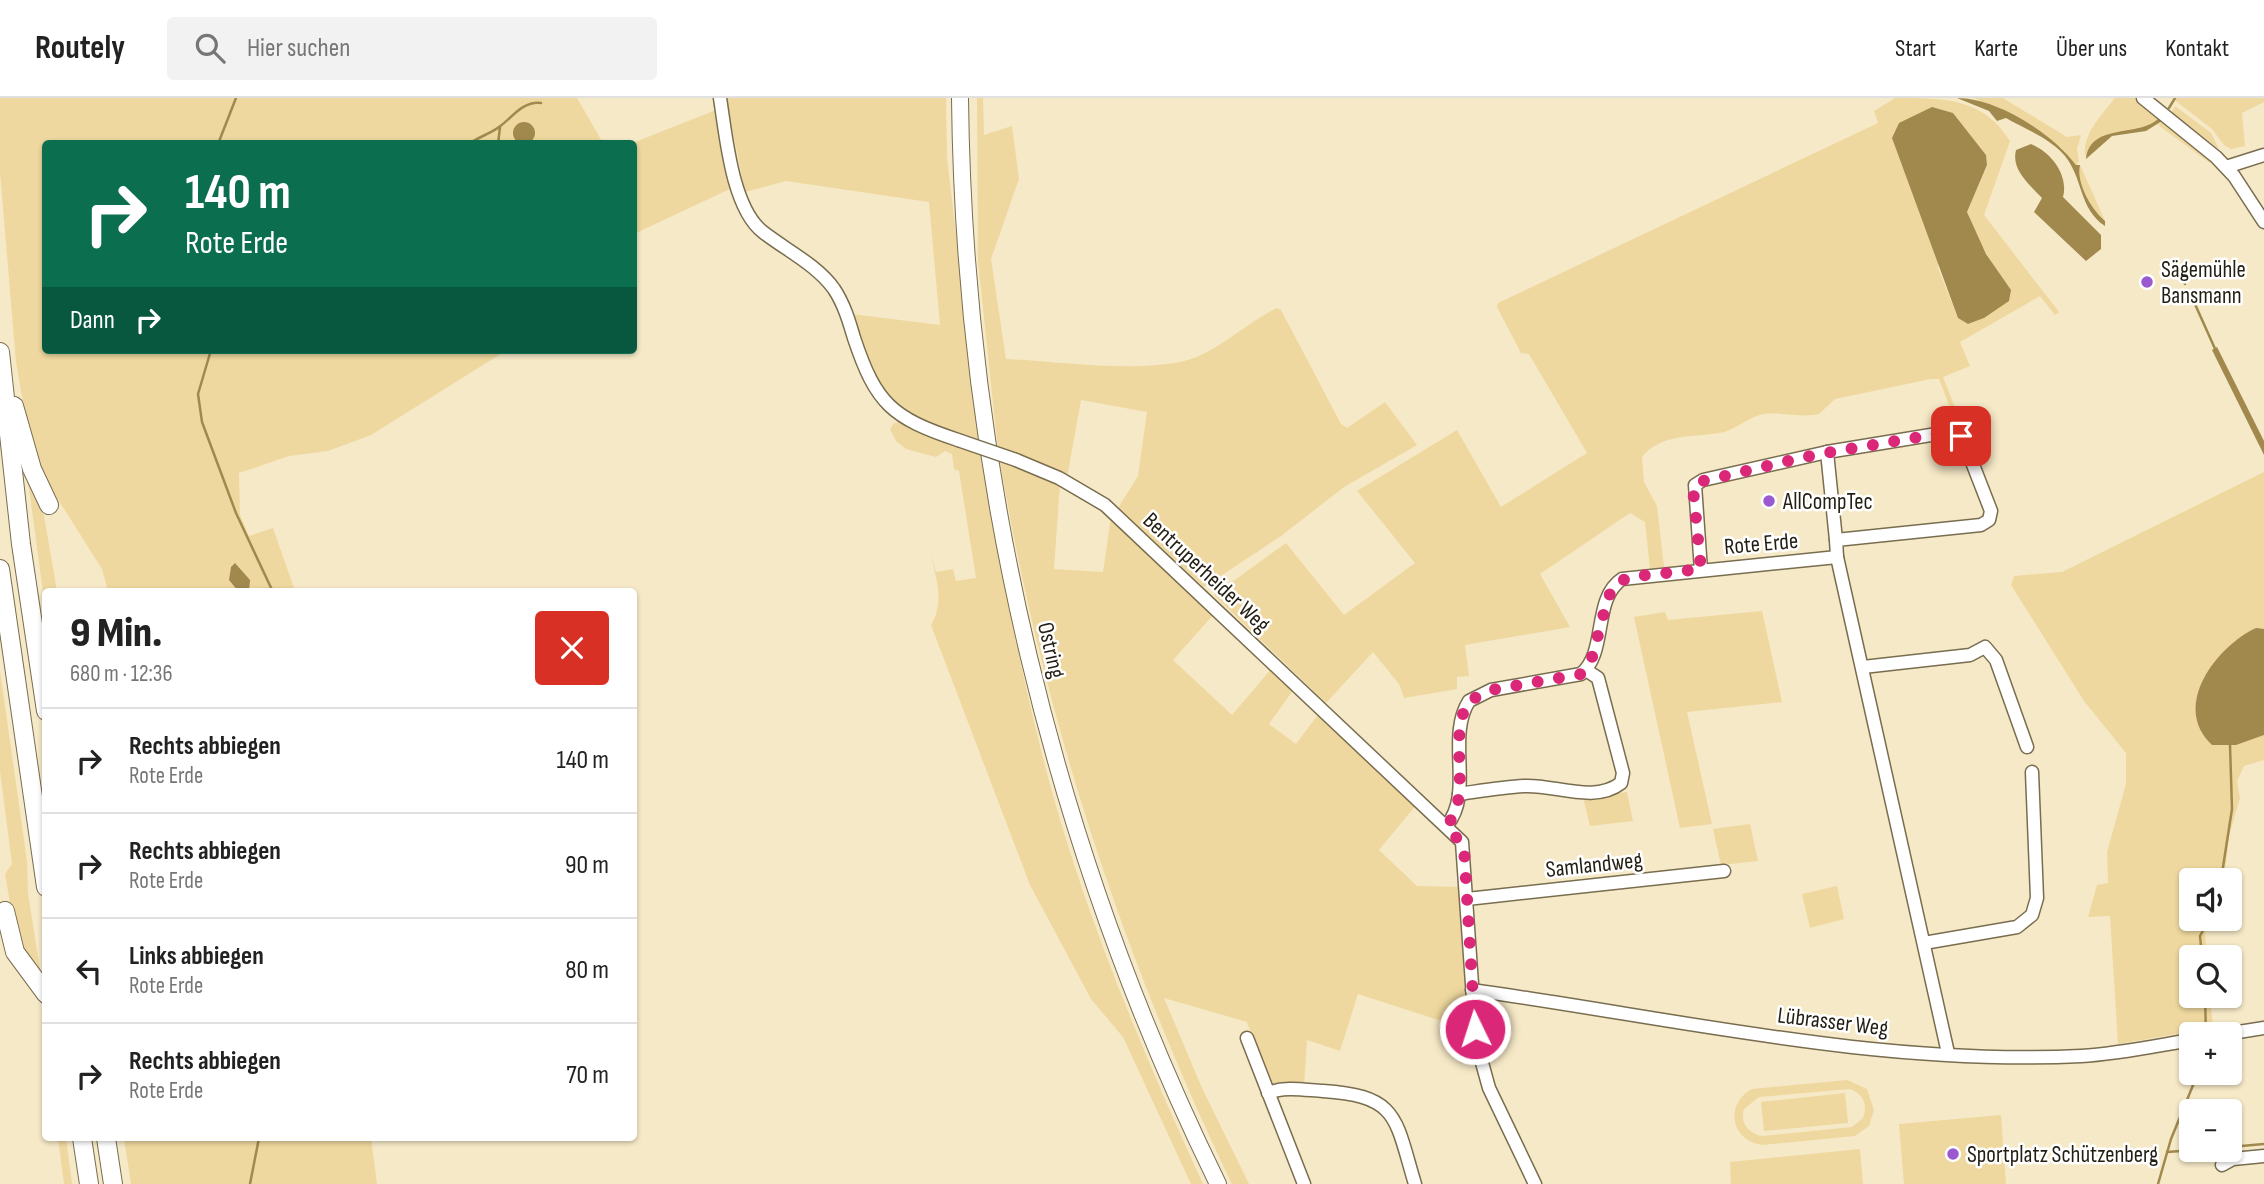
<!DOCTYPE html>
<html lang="de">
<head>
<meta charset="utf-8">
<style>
	body { margin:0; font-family:"Sofia Sans Condensed",sans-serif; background:#f2f2f2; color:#222; height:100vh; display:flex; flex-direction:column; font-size:26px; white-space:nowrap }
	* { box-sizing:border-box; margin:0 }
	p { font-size:23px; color:#767676 }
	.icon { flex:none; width:38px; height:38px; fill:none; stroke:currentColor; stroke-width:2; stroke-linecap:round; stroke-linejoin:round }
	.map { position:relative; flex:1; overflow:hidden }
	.drawer { position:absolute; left:42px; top:490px; width:595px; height:553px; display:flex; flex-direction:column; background:#fff; border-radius:7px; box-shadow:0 2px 5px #0004 }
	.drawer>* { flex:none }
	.banner { position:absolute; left:42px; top:42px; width:595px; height:214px; border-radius:7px; box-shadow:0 2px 5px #0004; background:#0b6e4f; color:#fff; overflow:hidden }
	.buttons { position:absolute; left:2179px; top:770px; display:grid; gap:14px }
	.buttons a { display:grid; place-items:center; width:63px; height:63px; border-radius:7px; background:#fff; box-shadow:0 2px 5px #0004; font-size:35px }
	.pin { position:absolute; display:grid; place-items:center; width:60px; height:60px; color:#fff; margin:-30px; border-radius:14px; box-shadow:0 4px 10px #0006 }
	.me { position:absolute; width:77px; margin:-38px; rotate:356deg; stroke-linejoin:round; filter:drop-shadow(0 0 5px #0008) }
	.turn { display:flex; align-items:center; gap:24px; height:147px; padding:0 28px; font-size:32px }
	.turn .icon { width:91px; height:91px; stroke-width:2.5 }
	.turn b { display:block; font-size:49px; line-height:60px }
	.then { display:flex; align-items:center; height:66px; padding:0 28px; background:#0003; gap:14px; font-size:26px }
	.round { display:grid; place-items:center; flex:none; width:74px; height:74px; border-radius:7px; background:#f2f2f2 }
	.summary { display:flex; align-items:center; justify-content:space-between; height:119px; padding:0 28px }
	h1 { font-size:42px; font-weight:800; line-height:52px }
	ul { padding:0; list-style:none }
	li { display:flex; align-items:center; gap:21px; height:105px; padding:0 28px; border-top:2px solid #e0e0e0 }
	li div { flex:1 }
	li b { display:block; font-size:26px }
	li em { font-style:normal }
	header { display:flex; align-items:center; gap:42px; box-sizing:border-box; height:98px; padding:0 35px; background:#fff; border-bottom:2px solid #e0e0e0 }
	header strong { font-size:33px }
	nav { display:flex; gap:38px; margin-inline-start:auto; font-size:24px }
	.search { width:490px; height:63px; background:#f2f2f2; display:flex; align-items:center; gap:18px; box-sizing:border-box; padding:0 24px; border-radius:7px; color:#767676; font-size:26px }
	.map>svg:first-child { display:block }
	.green { fill:#efd89f; fill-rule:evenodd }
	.water { fill:#a1894d }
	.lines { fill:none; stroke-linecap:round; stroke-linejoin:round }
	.stream { stroke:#a1894d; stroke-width:2.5 }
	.minor-casing { stroke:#796d4f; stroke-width:15 }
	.major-casing { stroke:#796d4f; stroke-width:18 }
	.highway-casing { stroke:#796d4f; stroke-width:20 }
	.minor { stroke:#fff; stroke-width:12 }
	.major { stroke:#fff; stroke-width:16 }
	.highway { stroke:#fff; stroke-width:18 }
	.minor-bridge-casing { stroke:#796d4f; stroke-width:15; stroke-linecap:butt }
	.minor-bridge { stroke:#fff; stroke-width:12 }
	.route { stroke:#db2777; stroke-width:12; stroke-dasharray:0 21.6 }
	.poi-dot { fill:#9a59cf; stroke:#fff; stroke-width:2.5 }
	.labels { text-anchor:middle; stroke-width:5; stroke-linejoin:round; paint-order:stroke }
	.poi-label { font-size:23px; fill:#231e12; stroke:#fff; text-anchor:start }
	.street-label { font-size:23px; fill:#231e12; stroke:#fff }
</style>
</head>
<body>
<header>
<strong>Routely</strong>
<div class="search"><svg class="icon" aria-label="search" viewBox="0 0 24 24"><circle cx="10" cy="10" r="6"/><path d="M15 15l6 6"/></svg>Hier suchen</div>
<nav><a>Start</a><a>Karte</a><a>Über uns</a><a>Kontakt</a></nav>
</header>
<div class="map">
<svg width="2264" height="1086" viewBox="0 0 2264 1086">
	<rect width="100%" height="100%" fill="#f6e9c7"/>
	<g class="green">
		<path d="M0,0h577l26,45h-74l5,-5v-9l-8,-7 -10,4v16l3,2h-473v206h461l-136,85 -43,16 -39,5 -50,17 1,42 9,21 24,-8 22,63h-187l-6,-22 -55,-87 -18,-44 -13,-76 -16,-190z"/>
		<path d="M726,0h220l1,60 34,285c-36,-9 -82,-24 -103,-57 -13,-20 -18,-50 -27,-72l89,11 -11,-123 -143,-21 -41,11z"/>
		<path d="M977,0h6l1,37 28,-9 7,53 -28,80 15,100c52,2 146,17 193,-3 24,-10 51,-35 78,-48l4,2 60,114 6,4 38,-26 32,43 -73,42 -63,49 -77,51 -86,-79 20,-32 9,-64 -66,-12 -14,78 -69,-28 -20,-189z"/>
		<path d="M1895,0c51,0 88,0 115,43l-26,74 75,97 -4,3 -15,-19 -80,46 10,24 -27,11 19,48 -8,2 2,-4 -17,-44h-8l-96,20 -16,15c-18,4 -37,-2 -55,0 -16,3 -26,14 -40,18 -28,6 -62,0 -82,25l2,25 13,24 7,61 -14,2 -5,-47 -15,-9 -90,61 30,53 -105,18 4,31 -12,1v12l-53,9 -5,-14 -26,-32 -47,51 -112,-108 72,-52 58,72 71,-52 -58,-72 100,-61 44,77 86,-54 -58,-99 -8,-1 -24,-46 1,-4 380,-180 -4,-12zM1953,15l33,42 1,11 -20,46 12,29 16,27 -11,50 -16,6 -10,-6 -20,-50z"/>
		<path d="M1974,0h29l64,39 14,-2 -4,14 2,13 -3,3c-26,-34 -64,-50 -102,-67z"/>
		<path d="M2115,0h22l73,61v4l-52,-38 4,-4 -2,-2c-24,23 -47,-2 -75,37 -2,-23 16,-40 30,-58z"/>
		<path d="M2172,0h92v4l-22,11 3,33 -14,3 -7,-4 -12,-16z"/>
		<path d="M2175,8l36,27 8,16 -48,-36z"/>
		<path d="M716,12l16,78 -98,46v-90h-4z"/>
		<path d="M2080,67l25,56c-14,-12 -29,-38 -25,-56z"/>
		<path d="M904,324l79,33c16,96 32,192 56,287 37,152 99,300 164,442h-12l-68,-147 -32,-38 -61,-114 -99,-260c14,-23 5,-46 0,-71l5,18 17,-3 3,12 20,-3 -17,-107 -5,-2 -2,-15 -7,-3 -9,6 -30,-8 -10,-8 -6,-12 4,-6z"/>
		<path d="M1000,363l28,8 32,14 -6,86 49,3 8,-55 103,97 -41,46 59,55 40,-47 22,21 -25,35 27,20 24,-32 97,92 -38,46 38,36 45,1 7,143 -111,-36 -18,57 -33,-11 -3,46 -29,-2 -8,-6 -20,-56 -83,-24 38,90 47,96h-17l-3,-6c-109,-228 -187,-467 -229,-717z"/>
		<path d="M26,368l17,44 14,81 -11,1 -1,15z"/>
		<path d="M2264,374v288l-20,6 -7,15 3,17 -11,38 -5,44h-33v39h23l-9,14 2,24h-16v39h19l3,32 -95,16 -8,-128 -22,1 9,-32 11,-2 -1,-31 19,-68v-31l-42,-52 -73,-116 3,-9 48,-4z"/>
		<path d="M1762,513l20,91 -95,10 25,112 -32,4 -46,-211 31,-5 3,8z"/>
		<path d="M0,573l27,190 1,32 13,83 -21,-27 -5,-14 -9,-56 -1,-5 7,-10 -12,-93z"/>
		<path d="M1627,694l6,29 -43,5 -7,-29z"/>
		<path d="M1750,726l8,37 -37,4 -8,-36z"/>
		<path d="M1837,788l7,33 -34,9 -8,-34z"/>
		<path d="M1847,982l20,9 7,21 -5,16 -14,10 -93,9c-31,-4 -38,-41 -10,-56zM1850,991c13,5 18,15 13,29l-11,9 -90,9c-14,-3 -22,-13 -18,-27l15,-12z"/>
		<path d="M1845,995l3,30 -84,8 -3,-29z"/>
		<path d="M2001,1017l5,69h-102l-5,-60z"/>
		<path d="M58,1040h8l6,46h-8z"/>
		<path d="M124,1040h247l6,46h-246z"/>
		<path d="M1860,1051l3,35h-132l-1,-22z"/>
	</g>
	<g class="water">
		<path d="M1957,0c40,0 95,35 119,67h4c-4,18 11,44 25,56v5c-26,-17 -22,-48 -40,-70 -15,-18 -40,-27 -59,-38l-9,3 -8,-10z"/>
		<path d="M1932,9l21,6 33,42 1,10 -20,47 19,42 25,36 -2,11 -25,17 -16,6 -10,-6 -66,-180 7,-15z"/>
		<path d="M2159,20l3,3 -16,10 -34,5 -26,23c4,-37 54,-21 73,-41z"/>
		<circle cx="524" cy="35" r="11"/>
		<path d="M2031,46c20,8 38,31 32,53l38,38v14l-15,12 -52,-49 8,-14c-13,-14 -31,-28 -26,-48z"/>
		<path d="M2217,249l47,94v14l-52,-105z"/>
		<path d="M235,465l15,17 -1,11h-11l-9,-11 2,-13z"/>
		<path d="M2256,530l8,1v106l-28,10h-24c-42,-39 5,-99 44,-117z"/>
	</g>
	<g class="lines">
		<g class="stream">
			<path d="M2169,10l6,-10"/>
			<path d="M218,46l18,-46"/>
			<path d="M469,46c9,-7 21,-10 30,-17 13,-9 23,-26 42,-24"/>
			<path d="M498,46l2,-17"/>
			<path d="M2179,175l6,11"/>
			<path d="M2190,195l26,58"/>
			<path d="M211,252l-13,44 4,28 34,91 37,79"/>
			<path d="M2221,782l11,-71 -2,-64"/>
			<path d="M2202,859l-2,-21 9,-17"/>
			<path d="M2205,898l1,38"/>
			<path d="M2230,1049l34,-3"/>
			<path d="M2167,1054l28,-2"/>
			<path d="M250,1086l9,-46"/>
			<path d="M2158,1086l13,-45 27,-66"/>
		</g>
		<defs>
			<g id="minor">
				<path d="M720,0c6,38 12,110 43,134 23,18 54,33 71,57 10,15 15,32 20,49 22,66 38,80 104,102"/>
				<path d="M2143,0l73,59 18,19 30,46"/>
				<path d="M2226,69l38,-12"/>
				<path d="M1827,354l9,88"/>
				<path d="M1016,362l43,18 46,27 357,337 14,199 13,47 46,96"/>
				<path d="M1837,459l111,496"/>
				<path d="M1863,569l107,-12 15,-8 11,13 31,87"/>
				<path d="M1459,696c21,-3 44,-7 65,-8 30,-2 70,18 97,-3l2,-10 -25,-95 -12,-8"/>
				<path d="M1447,727c27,-32 -1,-88 22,-124l22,-11 90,-16c27,-22 11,-75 41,-95l215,-22 -1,-17 145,-15 8,-5 2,-9 -28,-72 -8,-8 -128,21 -124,28 -8,5 6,85"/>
				<path d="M1467,801l257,-28"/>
				<path d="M1924,845l93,-16 15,-12 5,-17 -5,-126"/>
				<path d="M1472,892c201,28 405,76 609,66 37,-2 74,-10 110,-16"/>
				<path d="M2226,936l38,-6"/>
				<path d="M1247,940l57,146"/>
				<path d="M1268,995c17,-7 37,-3 55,-2 76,5 72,27 92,93"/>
				<path d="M2222,1067l11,-6 31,-3"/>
			</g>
			<path id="major" d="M960,0c4,375 93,750 258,1086"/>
			<g id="highway">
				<path d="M0,254l21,192 25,167"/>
				<path d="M14,308l18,63 17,36"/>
				<path d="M0,471l46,318"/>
				<path d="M5,813l10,41 31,42"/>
				<path d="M82,1040l7,46"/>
				<path d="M106,1040l7,46"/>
			</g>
		</defs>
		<use href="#minor" class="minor-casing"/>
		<use href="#major" class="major-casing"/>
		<use href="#highway" class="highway-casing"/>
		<use href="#minor" class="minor"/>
		<use href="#major" class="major"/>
		<use href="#highway" class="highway"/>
		<defs>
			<path id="minor-bridge" d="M958,342l58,20"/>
		</defs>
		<use href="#minor-bridge" class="minor-bridge-casing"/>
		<use href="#minor-bridge" class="minor-bridge"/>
	</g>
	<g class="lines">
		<path class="route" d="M1475,931l-11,-181 -17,-23c27,-31 -1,-88 22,-124l22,-11 90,-16 10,-13 17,-63 7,-14 15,-7 71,-8 -8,-80 6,-7 115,-27 141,-24 6,5"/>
	</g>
	<g class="poi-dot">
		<circle cx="2147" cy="184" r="7"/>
		<circle cx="1769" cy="403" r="7"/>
		<circle cx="1953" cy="1056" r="7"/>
	</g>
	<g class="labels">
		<g class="poi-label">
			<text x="2161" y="179">Sägemühle<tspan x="2161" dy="26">Bansmann</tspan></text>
			<text x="1783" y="411">AllCompTec</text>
			<text x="1967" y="1064">Sportplatz Schützenberg</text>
		</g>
		<g class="street-label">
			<text transform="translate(1761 445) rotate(-5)" y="8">Rote Erde</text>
			<text transform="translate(1207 474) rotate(43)" y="8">Bentruperheider Weg</text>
			<text transform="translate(1052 552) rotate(77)" y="8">Ostring</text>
			<text transform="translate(1594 766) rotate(-6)" y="8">Samlandweg</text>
			<text transform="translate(1833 923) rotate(7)" y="8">Lübrasser Weg</text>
		</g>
	</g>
</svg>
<div class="buttons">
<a><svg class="icon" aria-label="sound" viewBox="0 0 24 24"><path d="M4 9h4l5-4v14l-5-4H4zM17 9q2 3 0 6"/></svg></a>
<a><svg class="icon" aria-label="search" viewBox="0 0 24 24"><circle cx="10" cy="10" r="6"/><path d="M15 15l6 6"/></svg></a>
<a>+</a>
<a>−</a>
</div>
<div class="pin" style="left:1961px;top:338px;background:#d93025"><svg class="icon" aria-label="arrive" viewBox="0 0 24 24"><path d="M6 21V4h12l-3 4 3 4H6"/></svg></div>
<svg class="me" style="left:1475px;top:931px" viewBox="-20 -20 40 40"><circle r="17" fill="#db2777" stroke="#fff" stroke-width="3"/><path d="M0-11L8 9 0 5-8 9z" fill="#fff"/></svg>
<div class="banner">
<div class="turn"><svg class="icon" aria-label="right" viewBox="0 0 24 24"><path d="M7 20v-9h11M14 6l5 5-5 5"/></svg><div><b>140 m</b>Rote Erde</div></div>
<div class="then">Dann<svg class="icon" aria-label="right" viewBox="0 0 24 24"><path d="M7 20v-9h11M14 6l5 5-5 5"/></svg></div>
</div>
<section class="drawer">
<div class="summary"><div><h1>9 Min.</h1><p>680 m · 12:36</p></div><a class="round" style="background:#d93025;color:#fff"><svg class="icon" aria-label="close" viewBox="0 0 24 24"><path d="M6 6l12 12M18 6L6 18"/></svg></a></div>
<ul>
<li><svg class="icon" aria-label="right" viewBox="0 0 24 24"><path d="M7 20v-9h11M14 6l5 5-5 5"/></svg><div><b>Rechts abbiegen</b><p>Rote Erde</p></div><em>140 m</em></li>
<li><svg class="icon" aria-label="right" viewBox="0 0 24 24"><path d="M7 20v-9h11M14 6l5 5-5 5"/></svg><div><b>Rechts abbiegen</b><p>Rote Erde</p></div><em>90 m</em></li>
<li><svg class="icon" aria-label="left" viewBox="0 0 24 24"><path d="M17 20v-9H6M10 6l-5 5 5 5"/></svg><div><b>Links abbiegen</b><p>Rote Erde</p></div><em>80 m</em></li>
<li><svg class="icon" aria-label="right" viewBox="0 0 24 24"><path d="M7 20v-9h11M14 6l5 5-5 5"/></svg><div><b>Rechts abbiegen</b><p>Rote Erde</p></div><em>70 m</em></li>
</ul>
</section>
</div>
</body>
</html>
